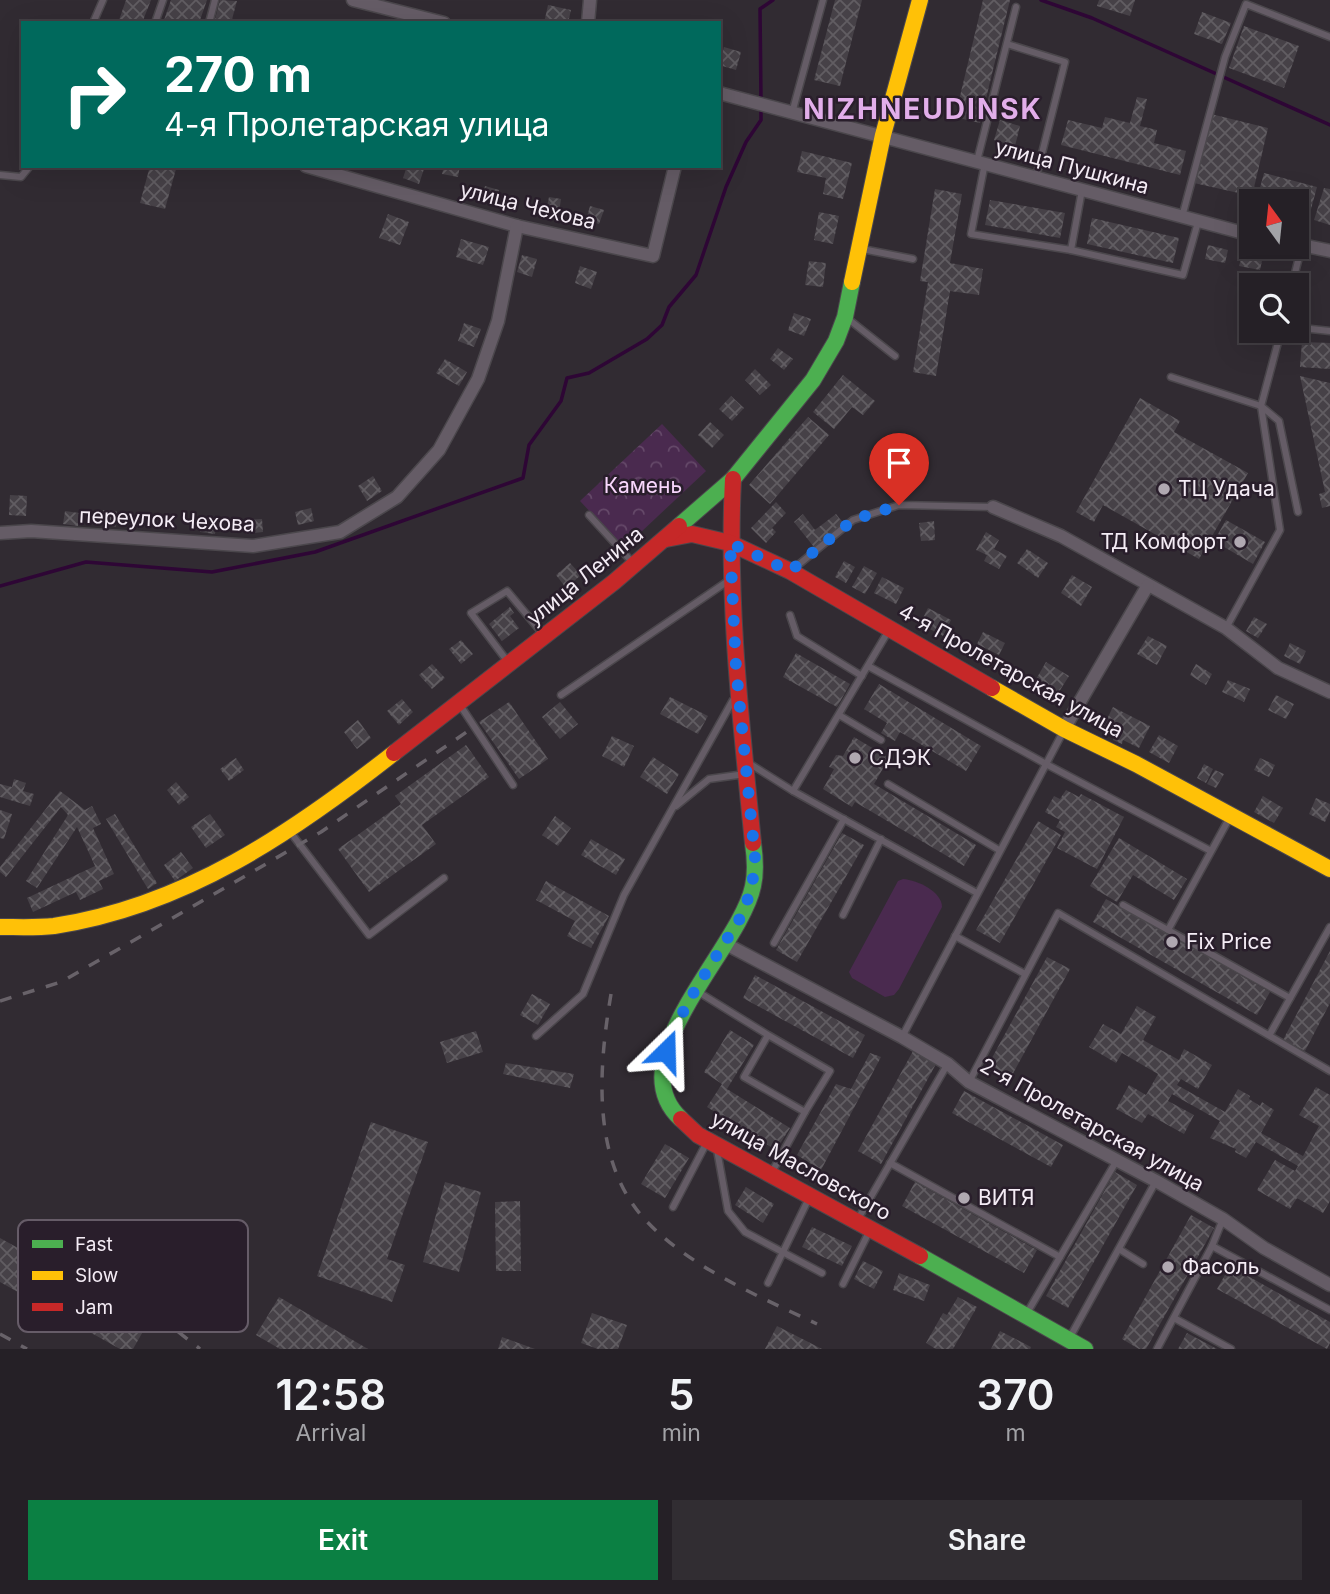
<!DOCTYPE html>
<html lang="en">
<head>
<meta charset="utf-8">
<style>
	body { margin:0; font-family:Inter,sans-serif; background:#312d32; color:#f1f3f6; height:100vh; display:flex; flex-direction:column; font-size:26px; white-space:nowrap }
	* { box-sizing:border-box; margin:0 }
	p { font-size:23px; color:#a3a3a7 }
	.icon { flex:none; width:38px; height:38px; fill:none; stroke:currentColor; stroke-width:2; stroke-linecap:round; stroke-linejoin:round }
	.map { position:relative; height:1349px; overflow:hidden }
	.panel { display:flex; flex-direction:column; background:#252026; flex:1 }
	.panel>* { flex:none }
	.guide { position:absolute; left:21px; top:21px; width:700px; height:147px; border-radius:0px; box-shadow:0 7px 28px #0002,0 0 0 2px #423e43; background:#00695c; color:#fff; overflow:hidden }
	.needle { width:46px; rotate:345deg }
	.controls { position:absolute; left:1239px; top:189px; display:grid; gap:14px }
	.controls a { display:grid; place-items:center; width:70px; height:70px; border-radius:0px; background:#252026; box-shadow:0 7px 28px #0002,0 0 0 2px #423e43; font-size:35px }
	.pin { position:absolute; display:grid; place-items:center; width:60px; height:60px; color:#fff; margin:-72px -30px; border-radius:50% 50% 50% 0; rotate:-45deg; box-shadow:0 0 7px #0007 }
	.pin .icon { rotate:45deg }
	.me { position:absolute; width:77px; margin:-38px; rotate:22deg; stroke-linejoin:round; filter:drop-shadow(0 0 5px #0008) }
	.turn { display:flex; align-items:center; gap:24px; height:147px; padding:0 28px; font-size:32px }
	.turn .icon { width:91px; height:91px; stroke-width:2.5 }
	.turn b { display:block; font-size:49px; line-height:60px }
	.eta { display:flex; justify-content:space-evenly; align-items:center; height:119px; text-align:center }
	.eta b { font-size:42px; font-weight:600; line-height:49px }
	.primary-button { display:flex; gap:14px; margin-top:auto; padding:14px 28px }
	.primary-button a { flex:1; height:80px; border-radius:0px; background:#0b8043; color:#fff; font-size:28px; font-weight:600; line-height:80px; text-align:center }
	.primary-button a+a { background:#312d32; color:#f1f3f6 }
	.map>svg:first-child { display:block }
	.park { fill:url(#park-crowns) }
	.pitch { fill:#4a2a4f }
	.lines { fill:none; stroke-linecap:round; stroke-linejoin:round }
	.stream { stroke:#2e0635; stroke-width:3.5 }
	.building { fill:url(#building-cross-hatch) }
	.lane-casing { stroke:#4b474c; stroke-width:9 }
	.street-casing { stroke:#4b474c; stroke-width:15 }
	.fast-casing { stroke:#4b474c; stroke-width:18 }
	.slow-casing { stroke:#4b474c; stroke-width:18 }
	.jam-casing { stroke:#4b474c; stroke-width:18 }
	.lane { stroke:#655c66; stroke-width:6 }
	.street { stroke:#655c66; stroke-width:12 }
	.fast { stroke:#4caf50; stroke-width:16 }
	.slow { stroke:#ffc107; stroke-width:16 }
	.jam { stroke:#c62828; stroke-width:16 }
	.rail { stroke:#686269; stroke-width:3.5; stroke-dasharray:12 12; stroke-linecap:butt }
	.route { stroke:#1a73e8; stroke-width:12; stroke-dasharray:0 21.6 }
	.poi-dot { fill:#b0a8b1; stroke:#291e2b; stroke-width:2.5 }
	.labels { text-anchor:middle; stroke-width:5; stroke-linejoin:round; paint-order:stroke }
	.street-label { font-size:21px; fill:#f4ecf5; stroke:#291e2b }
	.park-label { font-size:21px; fill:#f8d6fc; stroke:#291e2b }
	.poi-label { font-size:21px; fill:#f4ecf5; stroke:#291e2b; text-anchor:start }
	.district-label { font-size:28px; font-weight:bold; letter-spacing:2px; fill:#e2aeea; stroke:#291e2b }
	.key { fill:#291e2b; stroke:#665c68; stroke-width:2 }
	.key-label { font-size:19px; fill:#f4ecf5 }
</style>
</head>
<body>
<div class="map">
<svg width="1330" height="1349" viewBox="0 0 1330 1349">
	<defs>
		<pattern id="park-crowns" width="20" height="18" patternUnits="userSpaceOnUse" patternTransform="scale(1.75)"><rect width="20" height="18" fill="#4a2a4f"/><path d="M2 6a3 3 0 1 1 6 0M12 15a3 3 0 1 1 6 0" fill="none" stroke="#654969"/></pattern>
		<pattern id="building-cross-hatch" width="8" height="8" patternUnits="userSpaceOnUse" patternTransform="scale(1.75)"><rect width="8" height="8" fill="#464147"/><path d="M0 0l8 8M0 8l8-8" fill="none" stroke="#615d62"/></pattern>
	</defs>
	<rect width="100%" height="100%" fill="#312b32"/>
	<path class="park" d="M662,424l44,47 -82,77 -44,-47z"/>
	<path class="pitch" d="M903,879c15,1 39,13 39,28l-43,82 -5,6 -9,2 -33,-19 -3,-6 49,-91z"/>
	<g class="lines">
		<g class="stream">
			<path d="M1041,0l51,18 238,107"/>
			<path d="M761,100l-1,-91 13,-9"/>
			<path d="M0,586l86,-24 126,10 103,-20 208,-74 6,-33 32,-44 6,-23 22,-5 58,-34 15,-14 7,-18 27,-32 30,-88 20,-45 15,-22v-13"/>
		</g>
	</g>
	<g class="building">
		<path d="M126,0h25l-9,23h-24z"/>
		<path d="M171,0h36l-8,23h-36z"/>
		<path d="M220,0l17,1 -6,22h-17z"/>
		<path d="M835,0h27l-22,86 -26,-6z"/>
		<path d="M983,0h27l-30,123 -25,-6z"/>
		<path d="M1099,0h36l-5,16 -33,-10z"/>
		<path d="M548,5l23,5 -3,13h-24z"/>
		<path d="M1202,12l29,11 -9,21 -28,-10z"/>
		<path d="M1244,26l55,20 -15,42 -55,-20z"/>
		<path d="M724,47l17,5 -5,18 -17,-5z"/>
		<path d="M1137,97l10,2 -7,27 17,4 -3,13 32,8 -6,24 -119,-30 7,-25 34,8 3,-11 25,6z"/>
		<path d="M1211,114l57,14 -16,68 -58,-13z"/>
		<path d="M1000,120l20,6 -5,20 -21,-6z"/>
		<path d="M802,151l50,12 -9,36 -20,-5 3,-16 -29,-6z"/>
		<path d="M150,166l26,3 -11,40 -25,-6z"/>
		<path d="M407,166l17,3 -5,15 -16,-6z"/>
		<path d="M444,166h16l-2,11 -16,-3z"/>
		<path d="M1264,173l53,14 -7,26 -13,-4v-8h-30l-10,-2z"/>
		<path d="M485,186l14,4 -4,13 -13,-4z"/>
		<path d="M1324,188l6,1v36l-16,-5z"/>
		<path d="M935,189l27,5 -12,69 33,6 -4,26 -29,-4 -14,85 -23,-4 15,-90 -8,-1z"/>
		<path d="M549,197l12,2 -3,20 -13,-3z"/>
		<path d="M990,200l75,13 -5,25 -75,-13z"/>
		<path d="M590,206l14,4 -5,14 -13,-4z"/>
		<path d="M819,212l20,4 -6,28 -19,-4z"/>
		<path d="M388,214l21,8 -9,23 -21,-7z"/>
		<path d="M1092,218l87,20 -6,25 -86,-19z"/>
		<path d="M461,239l28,8 -6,18 -27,-8z"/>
		<path d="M1208,245l20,5 -3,13 -20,-4z"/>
		<path d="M1243,252l20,4 -3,14 -21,-4z"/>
		<path d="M522,255l15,4 -5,18 -15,-5z"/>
		<path d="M809,261l17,2 -3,24 -18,-2z"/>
		<path d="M580,266l17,6 -6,17 -16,-6z"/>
		<path d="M794,313l17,6 -7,17 -16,-6z"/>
		<path d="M464,323l17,6 -7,18 -16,-6z"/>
		<path d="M1302,342l28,1v26l-30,-2z"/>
		<path d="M778,348l15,11 -9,11 -14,-11z"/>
		<path d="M445,359l22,13 -8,14 -23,-13z"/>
		<path d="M755,369l16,16 -11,10 -15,-15z"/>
		<path d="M843,375l32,26 -12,14 -11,-8 -18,22 -21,-17z"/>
		<path d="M1300,376l30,7v123l-8,2 -3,-14 6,-2z"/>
		<path d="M731,396l13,12 -12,13 -13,-12z"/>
		<path d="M1140,398l40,23 -6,11 74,41 -49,86 -96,-54 -9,17 -18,-10z"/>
		<path d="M808,417l21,18 -59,69 -21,-19z"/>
		<path d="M710,422l14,13 -12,13 -14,-13z"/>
		<path d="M373,476l9,15 -15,10 -9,-15z"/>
		<path d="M10,495l17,1 -1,20 -17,-1z"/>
		<path d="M776,502l10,11 -14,15 4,4 -10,11 -15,-15z"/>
		<path d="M311,508l3,13 -16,4 -3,-13z"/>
		<path d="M103,510l14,1 -1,16 -15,-2z"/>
		<path d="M65,511l14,2 -1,13 -15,-2z"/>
		<path d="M803,514l12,16 21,-16 8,10 -30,23 -20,-25z"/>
		<path d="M202,518l15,2 -2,14 -15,-2z"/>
		<path d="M262,519l1,13 -17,2 -1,-14z"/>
		<path d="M1226,520l39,22 -12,22 -39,-23z"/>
		<path d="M934,521l1,19 -14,1 -2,-18z"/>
		<path d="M986,532l13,8 -5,9 13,7 -8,13 -15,-8 3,-6 -11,-5z"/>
		<path d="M1027,549l21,14 -10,15 -21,-15z"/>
		<path d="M844,561l11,6 -9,16 -11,-6z"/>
		<path d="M570,563l11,12 -15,13 -10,-13z"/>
		<path d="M864,566l13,7 -12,21 -13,-7z"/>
		<path d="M1072,575l20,12 -11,19 -20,-13z"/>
		<path d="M882,577l22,11 -8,16 -22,-11z"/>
		<path d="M510,607l4,6 -4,3 9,12 -17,13 -13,-17z"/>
		<path d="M928,608l23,12 -8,16 -23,-12z"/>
		<path d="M1254,617l13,7 -9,14 -12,-7z"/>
		<path d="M983,632l22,11 -6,12 -22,-11z"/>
		<path d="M1148,636l19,10 -10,19 -20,-11z"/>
		<path d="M461,640l12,14 -12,10 -12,-15z"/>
		<path d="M1290,643l16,8 -6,13 -16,-8z"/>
		<path d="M796,653l54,31 -13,23 -54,-30z"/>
		<path d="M1046,662l23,14 -12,19 -22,-14z"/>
		<path d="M432,664l13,14 -13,11 -13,-14z"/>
		<path d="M1196,664l16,10 -6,11 -16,-10z"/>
		<path d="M1228,680l22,9 -6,13 -22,-10z"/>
		<path d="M879,684l102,62 -15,25 -66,-39 -5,9 -14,-8 6,-10 -23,-14z"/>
		<path d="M1276,695l18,9 -8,15 -18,-9z"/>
		<path d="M670,697l38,19 -10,18 -38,-20z"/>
		<path d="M402,699l11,13 -14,13 -12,-14z"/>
		<path d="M509,702l39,57 -29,20 -40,-57z"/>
		<path d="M560,702l18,22 -18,15 -18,-22z"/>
		<path d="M1113,707l37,19 -11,22 -16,-8 -1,4 -9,-4 2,-5 -13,-6z"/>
		<path d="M358,720l13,18 -14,11 -13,-17z"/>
		<path d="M1159,735l19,11 -9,17 -20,-11z"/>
		<path d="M612,736l22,10 -10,21 -22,-11z"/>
		<path d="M854,737l35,21 -15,26 102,61 -12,21 -109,-64 -3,5 -29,-18 11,-20 -5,-2 7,-12 7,1z"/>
		<path d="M466,745l23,32 -67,48 14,19 -67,48 -31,-43 63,-45 -6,-8z"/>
		<path d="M653,757l26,17 -12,20 -27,-17z"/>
		<path d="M236,758l8,12 -15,11 -9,-12z"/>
		<path d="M1260,758l15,7 -6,12 -15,-7z"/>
		<path d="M1204,764l9,5 -7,14 -9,-5z"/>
		<path d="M1215,770l9,4 -8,14 -9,-4z"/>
		<path d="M14,779l12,4 -3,8 11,3 -4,12 -30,-9v-13l12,3z"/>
		<path d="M176,782l13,15 -10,8 -12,-15z"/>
		<path d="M1066,790l13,7 2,-3 43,23 -27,52 -40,-21 8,-16 -9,-5 4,-7 -15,-8 9,-16 6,3z"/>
		<path d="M60,791l25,19 7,-4 9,18 -8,4 21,46 -15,7 4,8 -23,11 -4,-8 -43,20 -6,-14 68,-32 -18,-39 -40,61 -11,-7 42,-66 -7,-8 -55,70 -6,-5v-5z"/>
		<path d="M1263,796l20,12 -9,15 -20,-11z"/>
		<path d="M1316,798l14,6v7l-5,11 -16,-8z"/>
		<path d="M0,810l12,4 -8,25 -4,-1z"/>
		<path d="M115,814l42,69 -9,6 -42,-70z"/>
		<path d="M210,814l15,21 -19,13 -15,-21z"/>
		<path d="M555,816l16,12 -13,18 -16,-11z"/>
		<path d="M1038,821l23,14 -61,108 -24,-13z"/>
		<path d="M842,833l22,12 -67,117 -21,-12z"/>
		<path d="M1119,838l68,41 -13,21 -41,-25 -16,27 -27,-16z"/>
		<path d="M591,839l34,20 -9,16 -35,-20z"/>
		<path d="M181,852l12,16 -18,13 -11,-16z"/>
		<path d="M546,881l63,35 -18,32 -24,-12 8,-15 -39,-21z"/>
		<path d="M1106,899l164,93 -13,23 -164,-93z"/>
		<path d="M1330,951v52l-25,48 -22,-11z"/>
		<path d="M1047,957l23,12 -60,110 -23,-12z"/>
		<path d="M755,975l110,60 -12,23 -110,-60z"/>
		<path d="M532,994l18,10 -12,21 -18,-10z"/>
		<path d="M1137,1006l19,11 -13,23 36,20 5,-11 28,16 -14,24 -17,-10 -4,6 48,27 13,-23 12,7 -1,3 11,7 2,-4 12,8 -13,23 42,23 16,-30 -20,-11 17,-28 14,8v106l-7,12 -26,-15 -7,11 -33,-19 18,-30 20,11 3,-5 -42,-24 -10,16 -11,-6 1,-3 -26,-11 10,-17 -48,-27 -4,7 26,14 -10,19 -36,-20 -6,9 -26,-14 13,-24 17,10 12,-21 -36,-21 -6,10 -27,-16 14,-23 18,10z"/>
		<path d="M730,1030l24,15 -27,44 63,39 -14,22 -69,-43 15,-23 -18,-12z"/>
		<path d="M476,1031l7,21 -36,11 -7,-21z"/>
		<path d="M913,1051l23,13 -55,100 -23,-13z"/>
		<path d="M870,1053l11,4 -60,113 -24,-15 39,-71 15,5z"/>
		<path d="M506,1063l68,11 -4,14 -67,-14z"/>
		<path d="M964,1091l99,54 -12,22 -99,-54z"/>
		<path d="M371,1122l57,20 -41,117 18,6 -13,37 -75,-26z"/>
		<path d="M665,1144l24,14 -24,40 -24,-14z"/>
		<path d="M1115,1172l22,13 -69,123 -22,-12z"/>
		<path d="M445,1182l36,10 -22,80 -36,-10z"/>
		<path d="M915,1182l122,68 -13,23 -122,-67z"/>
		<path d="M746,1187l28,17 -11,19 -28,-18z"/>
		<path d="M520,1201l1,70h-25l-1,-69z"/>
		<path d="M1191,1215l23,13 -68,121h-7l-17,-10z"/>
		<path d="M812,1227l40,19 -10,20 -40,-19z"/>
		<path d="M0,1238l149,83 -16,28h-13l-120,-67z"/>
		<path d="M863,1261l20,10 -9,18 -20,-10z"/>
		<path d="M1230,1266l100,56v21l-3,6 -110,-60z"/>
		<path d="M899,1273l31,12 -6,16 -31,-11z"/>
		<path d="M279,1297l89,52h-88l-24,-14z"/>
		<path d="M958,1297l19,10 -24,42h-17l-10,-6 17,-30 4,2z"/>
		<path d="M592,1313l35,12 -9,24h-20l-17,-6z"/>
		<path d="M777,1326l45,23h-57z"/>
		<path d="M1000,1331l31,16 -1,2h-39z"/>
		<path d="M1187,1333l30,16h-39z"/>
		<path d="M502,1337l33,12h-37z"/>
	</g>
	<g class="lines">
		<defs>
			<g id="lane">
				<path d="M93,23l10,-23"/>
				<path d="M155,23l8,-23"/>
				<path d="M209,23l6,-23"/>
				<path d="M1007,44l58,18 -29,115"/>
				<path d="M792,113l31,-113"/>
				<path d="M977,161l39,-154"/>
				<path d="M985,163l-14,71 100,16 11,-60"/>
				<path d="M0,175l21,2 9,-11"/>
				<path d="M1182,217l43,-160 21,-53 84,33"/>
				<path d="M862,249l51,10"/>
				<path d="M1071,250l112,25 15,-53"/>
				<path d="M1292,285l10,-40"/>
				<path d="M847,318l48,38"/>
				<path d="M1311,329l19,2"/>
				<path d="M1171,377l90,29 18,15 19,91"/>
				<path d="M589,515l44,48"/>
				<path d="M792,570l61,-50 46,-15 94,2"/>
				<path d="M790,615l7,21 65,40"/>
				<path d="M1226,628l54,-98 -19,-124 20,-75"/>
				<path d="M889,630l-96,161 184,102"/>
				<path d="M508,662l-37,-49 36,-22 36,43"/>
				<path d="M868,666l178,98 165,87"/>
				<path d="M561,695l167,-114"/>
				<path d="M460,705l53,80"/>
				<path d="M839,715l42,25"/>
				<path d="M747,762l46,29"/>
				<path d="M888,784l111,66"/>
				<path d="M676,806l33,-27 36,-5"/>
				<path d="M1230,817l-62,113 122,68"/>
				<path d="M291,833l78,102 75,-57"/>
				<path d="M1123,905l45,25"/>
				<path d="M843,915l38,-76"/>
				<path d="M955,936l70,38"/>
				<path d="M774,943l70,-124"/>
				<path d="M700,993l68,42 -24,42 61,35 25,-41 -62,-36"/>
				<path d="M1270,1034l60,-107"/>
				<path d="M536,1036l47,-42 41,-99 109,-195"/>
				<path d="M902,1037l161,-305"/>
				<path d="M969,1082l89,-169 272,158"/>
				<path d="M717,1150l11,61 17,21 77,41"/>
				<path d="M890,1163l170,94"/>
				<path d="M772,1172l33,-60"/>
				<path d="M673,1207l34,-65"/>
				<path d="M858,1219l89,-154"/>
				<path d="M1212,1246l118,64"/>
				<path d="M1119,1249l24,15"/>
				<path d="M768,1283l42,-87"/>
				<path d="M843,1284l27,-54"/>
				<path d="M1027,1313l90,-153"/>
				<path d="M1174,1318l57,31"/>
				<path d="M1069,1339l87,-158"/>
				<path d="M1157,1349l55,-103 11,-27"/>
			</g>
			<g id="street">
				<path d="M353,0l91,23"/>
				<path d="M588,23l2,-23"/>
				<path d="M719,93l532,142"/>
				<path d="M306,166l211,60 136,30 22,-90"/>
				<path d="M1297,244l33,7"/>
				<path d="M993,507l68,29 165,92 52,40 52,24"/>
				<path d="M0,533l31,-2 222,15 87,-14 57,-35 42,-47 39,-71 20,-58 19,-95"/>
				<path d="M1064,729l84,-144"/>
				<path d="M724,943l178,94 46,27 21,18 187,99 67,38 41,29 66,37"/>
			</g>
			<g id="fast">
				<path d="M679,526l54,-47 80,-99 23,-39 9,-24 7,-35"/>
				<path d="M681,1119c-65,-59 59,-170 72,-233 3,-13 2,-29 0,-43"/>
				<path d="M920,1256l165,93"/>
			</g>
			<g id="slow">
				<path d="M852,282l31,-147 37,-135"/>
				<path d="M992,688l72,41 72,35 194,105"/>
				<path d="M0,927c17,0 36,1 54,-1 131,-20 238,-93 340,-173"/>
			</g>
			<g id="jam">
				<path d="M733,479c-6,122 8,243 20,364"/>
				<path d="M666,539l26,-5 38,9 60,28 202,117"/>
				<path d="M394,753l220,-171 65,-56"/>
				<path d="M681,1119l17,16 222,121"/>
			</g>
		</defs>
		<use href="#lane" class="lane-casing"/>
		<use href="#street" class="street-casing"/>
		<use href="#fast" class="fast-casing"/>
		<use href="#slow" class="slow-casing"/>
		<use href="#jam" class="jam-casing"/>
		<use href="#lane" class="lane"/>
		<use href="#street" class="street"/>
		<use href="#fast" class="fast"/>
		<use href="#slow" class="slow"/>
		<use href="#jam" class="jam"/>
		<g class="rail">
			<path d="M611,994c-12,71 -20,162 30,221 43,50 117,81 176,109"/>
			<path d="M0,1001l61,-19 110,-63 150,-87 150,-103"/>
			<path d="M63,1245l79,58 58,46"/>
			<path d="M0,1334l27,15"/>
		</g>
	</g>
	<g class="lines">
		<path class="route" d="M666,1051l4,-15 25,-46 47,-75 10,-28 3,-29 -19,-190 -6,-125 60,28 63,-51 46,-15"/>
	</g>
	<g class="poi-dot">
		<circle cx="1164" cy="489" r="7"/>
		<circle cx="1240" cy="542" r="7"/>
		<circle cx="855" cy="758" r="7"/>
		<circle cx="1172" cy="942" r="7"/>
		<circle cx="964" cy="1198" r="7"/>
		<circle cx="1168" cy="1267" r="7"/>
	</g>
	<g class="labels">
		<g class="street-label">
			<text transform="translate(1072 167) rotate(15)" y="7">улица Пушкина</text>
			<text transform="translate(528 206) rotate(14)" y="7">улица Чехова</text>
			<text transform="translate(167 520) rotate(3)" y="7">переулок Чехова</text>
			<text transform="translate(585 576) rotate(-39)" y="7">улица Ленина</text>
			<text transform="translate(1011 671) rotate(29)" y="7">4-я Пролетарская улица</text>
			<text transform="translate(1092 1125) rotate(29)" y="7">2-я Пролетарская улица</text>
			<text transform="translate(801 1166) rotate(29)" y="7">улица Масловского</text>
		</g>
		<g class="park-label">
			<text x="643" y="493">Камень</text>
		</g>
		<g class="poi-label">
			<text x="1178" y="496">ТЦ Удача</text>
			<text x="1226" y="549" text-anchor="end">ТД Комфорт</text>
			<text x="869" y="765">СДЭК</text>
			<text x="1186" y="949">Fix Price</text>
			<text x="978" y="1205">ВИТЯ</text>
			<text x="1182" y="1274">Фасоль</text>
		</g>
		<g class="district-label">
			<text x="923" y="119">NIZHNEUDINSK</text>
		</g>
	</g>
	<rect x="18" y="1220" width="230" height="112" rx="10" class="key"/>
	<rect x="32" y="1240" width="31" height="8" fill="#4caf50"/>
	<rect x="32" y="1271" width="31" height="9" fill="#ffc107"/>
	<rect x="32" y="1303" width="31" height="8" fill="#c62828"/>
	<g class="key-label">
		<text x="75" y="1251">Fast</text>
		<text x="75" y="1282">Slow</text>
		<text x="75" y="1314">Jam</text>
	</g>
</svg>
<div class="controls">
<a><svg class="needle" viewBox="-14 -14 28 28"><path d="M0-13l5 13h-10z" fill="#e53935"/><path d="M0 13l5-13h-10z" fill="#a3a3a7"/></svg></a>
<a><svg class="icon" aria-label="search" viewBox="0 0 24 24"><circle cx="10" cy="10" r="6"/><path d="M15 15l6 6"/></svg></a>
</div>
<div class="pin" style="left:899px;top:505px;background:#d93025"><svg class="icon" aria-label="arrive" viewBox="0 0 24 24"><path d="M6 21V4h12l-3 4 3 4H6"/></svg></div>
<svg class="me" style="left:666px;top:1051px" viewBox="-20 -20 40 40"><path d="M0-17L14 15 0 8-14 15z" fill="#1a73e8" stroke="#fff" stroke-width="4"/></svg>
<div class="guide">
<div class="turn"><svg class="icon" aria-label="right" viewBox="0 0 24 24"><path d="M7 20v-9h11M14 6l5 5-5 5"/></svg><div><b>270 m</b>4-я Пролетарская улица</div></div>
</div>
</div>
<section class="panel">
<div class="eta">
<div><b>12:58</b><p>Arrival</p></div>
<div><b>5</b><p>min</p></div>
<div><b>370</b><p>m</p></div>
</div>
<div class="primary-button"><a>Exit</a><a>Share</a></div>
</section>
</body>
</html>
